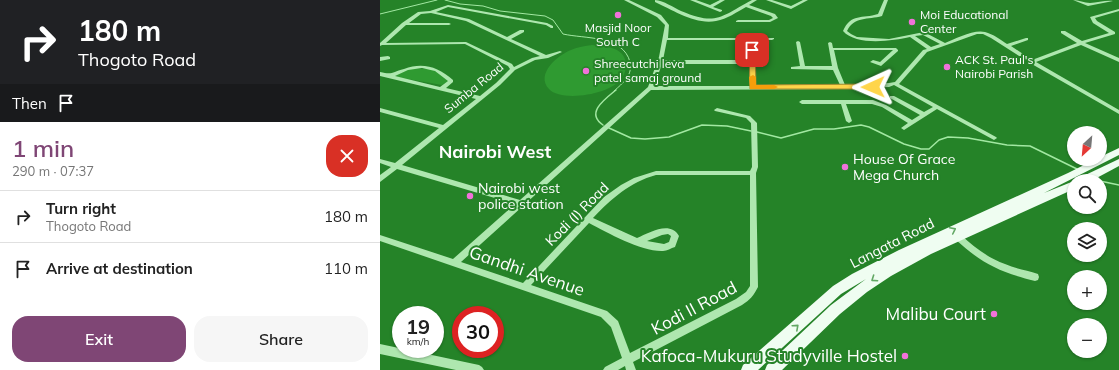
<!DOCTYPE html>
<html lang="en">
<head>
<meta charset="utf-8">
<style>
	body { margin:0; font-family:Mulish,sans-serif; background:#f6f6f6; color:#222; height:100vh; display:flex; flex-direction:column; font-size:15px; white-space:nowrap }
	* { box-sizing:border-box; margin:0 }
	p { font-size:13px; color:#767676 }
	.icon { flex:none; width:22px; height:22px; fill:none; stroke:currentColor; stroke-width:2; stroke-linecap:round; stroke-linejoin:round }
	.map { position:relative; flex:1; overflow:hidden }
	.side { display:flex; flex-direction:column; background:#fff; width:380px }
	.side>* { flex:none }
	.guide { background:#202124; color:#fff; overflow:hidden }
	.needle { width:26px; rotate:206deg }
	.buttons { position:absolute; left:687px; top:126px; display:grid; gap:8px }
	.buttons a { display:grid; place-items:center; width:40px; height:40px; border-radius:50%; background:#fff; box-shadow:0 1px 3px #0004; font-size:20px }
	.speed { position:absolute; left:12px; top:306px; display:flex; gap:8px; font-size:20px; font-weight:700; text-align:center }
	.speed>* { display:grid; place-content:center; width:52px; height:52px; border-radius:50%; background:#fff; box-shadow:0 1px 3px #0004; line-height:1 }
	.speed small { font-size:10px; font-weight:400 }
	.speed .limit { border:6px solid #d22; background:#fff; color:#111 }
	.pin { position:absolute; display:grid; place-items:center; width:34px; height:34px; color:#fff; margin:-17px; border-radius:8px; box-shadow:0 2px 6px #0006 }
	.me { position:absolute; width:44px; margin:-22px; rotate:269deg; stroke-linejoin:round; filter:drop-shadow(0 0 3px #0008) }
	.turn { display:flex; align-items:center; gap:14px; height:84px; padding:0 12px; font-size:18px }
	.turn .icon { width:52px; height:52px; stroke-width:2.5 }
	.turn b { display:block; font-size:28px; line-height:34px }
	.then { display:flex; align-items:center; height:38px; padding:0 12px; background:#0003; gap:8px; font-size:15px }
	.round { display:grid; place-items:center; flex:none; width:42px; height:42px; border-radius:16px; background:#f6f6f6 }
	.overview { display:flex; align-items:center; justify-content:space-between; height:68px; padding:0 12px }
	h1 { font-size:24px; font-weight:600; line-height:30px; color:#7f4675 }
	.button { display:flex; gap:8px; margin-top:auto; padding:8px 12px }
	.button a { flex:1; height:46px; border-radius:16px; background:#7f4675; color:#fff; font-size:16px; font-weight:600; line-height:46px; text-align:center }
	.button a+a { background:#f6f6f6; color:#222 }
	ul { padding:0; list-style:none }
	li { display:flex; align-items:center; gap:12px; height:52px; padding:0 12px; border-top:1px solid #e0e0e0 }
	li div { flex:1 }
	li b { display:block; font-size:15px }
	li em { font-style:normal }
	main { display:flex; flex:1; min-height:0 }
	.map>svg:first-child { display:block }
	.green { fill:#2f9a31 }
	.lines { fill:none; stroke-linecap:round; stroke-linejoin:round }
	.stream-far1 { stroke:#a2e8a2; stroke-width:1 }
	.stream { stroke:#a2e8a2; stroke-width:1.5 }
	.minor { fill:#aee7af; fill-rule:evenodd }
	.major { fill:#effdf1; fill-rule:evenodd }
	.oneway { stroke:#62a864 }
	.route { fill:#ffd54a; stroke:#a68a30 }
	.slow { fill:#f59e0b }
	.poi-dot { fill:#f172da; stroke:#258328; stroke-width:1.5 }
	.labels { text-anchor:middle; stroke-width:4; stroke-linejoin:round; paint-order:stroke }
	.far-poi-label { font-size:12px; fill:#fff; stroke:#258328; text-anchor:start }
	.far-street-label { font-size:12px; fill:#fff; stroke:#258328 }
	.poi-label { font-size:14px; fill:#fff; stroke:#258328; text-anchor:start }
	.street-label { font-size:14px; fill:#fff; stroke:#258328 }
	.near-street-label { font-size:17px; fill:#fff; stroke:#258328 }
	.near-poi-label { font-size:17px; fill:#fff; stroke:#258328; text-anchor:end }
	.district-label { font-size:18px; font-weight:bold; fill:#fff; stroke:#258328 }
</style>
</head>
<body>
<main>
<section class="side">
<div class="guide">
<div class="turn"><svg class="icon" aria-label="right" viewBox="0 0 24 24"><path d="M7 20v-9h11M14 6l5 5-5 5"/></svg><div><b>180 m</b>Thogoto Road</div></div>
<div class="then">Then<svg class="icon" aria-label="arrive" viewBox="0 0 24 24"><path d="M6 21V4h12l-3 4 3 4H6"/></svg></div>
</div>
<div class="overview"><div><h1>1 min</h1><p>290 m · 07:37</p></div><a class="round" style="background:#d93025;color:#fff"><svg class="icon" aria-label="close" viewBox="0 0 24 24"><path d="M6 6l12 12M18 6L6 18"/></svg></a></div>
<ul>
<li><svg class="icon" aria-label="right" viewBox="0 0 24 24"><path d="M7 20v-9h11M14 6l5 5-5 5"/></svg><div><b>Turn right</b><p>Thogoto Road</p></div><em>180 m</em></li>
<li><svg class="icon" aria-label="arrive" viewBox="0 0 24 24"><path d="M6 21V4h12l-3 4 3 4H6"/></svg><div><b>Arrive at destination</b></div><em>110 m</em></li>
</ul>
<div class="button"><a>Exit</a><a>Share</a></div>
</section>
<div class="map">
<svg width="739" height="370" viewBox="0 0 739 370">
	<rect width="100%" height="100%" fill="#258328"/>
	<g class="green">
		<path d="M212,45c13,1 32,2 34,18 0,6 -1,11 -4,15 -10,16 -60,25 -73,11 -14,-15 9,-34 22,-39 7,-3 14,-4 21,-5z"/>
		<path d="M25,69h28l16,12 -7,4 -52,-9z"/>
	</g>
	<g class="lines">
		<g class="stream-far1">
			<path d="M65,0l15,4 23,2 17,5 45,5 8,4 10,14c22,5 60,1 67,28 3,13 -7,21 -16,29"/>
			<path d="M0,14l57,-14"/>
		</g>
		<g class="stream">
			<path d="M223,125c-18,-12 2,-26 13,-35"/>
			<path d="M229,128l22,10 14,1 24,-2 33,-12 25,1 24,5"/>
			<path d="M377,132l24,6 33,-9h20l27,-4 8,2 35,17 17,5h8l10,-9 9,-3 20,1 39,7 23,1 47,23"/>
			<path d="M720,181l19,4"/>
		</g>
		<g class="minor">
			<path d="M244,0h5l32,15 8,10 -1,13h106v1l-2,1h-19l3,46 84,-1 -7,-15 -42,-1v-2l9,-1 -4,-24 2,-1 2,1 5,24h27l-4,-23 2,-1 2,1 1,5h63l2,2v1l-17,15 -11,-4 3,-2 7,2 13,-12h-59l4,18 7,17 44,-2 6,-1 28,-32 4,-1 -17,-12c-18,4 -54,9 -67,-6 8,-18 19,-12 35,-17l6,-14h4l-6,16c-14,4 -28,0 -35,15l4,3 6,3 32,2 35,-7 21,11c10,-4 29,-14 40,-11 8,2 16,8 22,12l19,-6h2v2l-17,6 21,14 45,-17 -16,-10v-2h4l17,10 27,-8 -16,-10 -3,-6 29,-8v2l-24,7 2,3 18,11v2l-30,9 34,15v4l-38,-17 -45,17 83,48v4l-89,-51 -39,-25 -8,-4h-6l-50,18 -28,32 97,53 1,1 -3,2 -57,-31 -33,21 -3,-2 7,-5 -26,-16 -10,-3h-26l6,17 -3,2 -3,-2 -5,-17h-39l-3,-2 3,-2h71l13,5 26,15 8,-5 -30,-17v-2h4l30,16 9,-5 -39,-22 -5,2 -46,2 -192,1 -190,172 62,21 81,-86 17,-12 13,-7 22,-7h94l2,-4 -1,-44 -5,-5 -31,-7 -1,-1 3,-2 33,8 7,7 1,44 -2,6 2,114c-4,8 -8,13 -16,18l-109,57 3,8h-10l-1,-4 -7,4h-15l2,-3 17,-9 -11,-31 -10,-10 -221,-76v-6l73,24 62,-55 -118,-35 -17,13v-7l11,-8 -11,-4v-4l15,4 44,-35 -59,-16v-4l63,17 33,-26 -96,-23v-4c13,3 12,0 24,-3 19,-7 34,-2 49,11v2l-7,6 34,8 16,-13 14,-14 -2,-3 -43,-22 -83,1 -2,1v-3l22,-20 16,-11 12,-1 18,-6 99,18 6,3v2h-2l-5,-3 -98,-18 -12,5 33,7 38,18 13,-7h4v2l-13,7 35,16 14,-4 2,1 -14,6 -13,2 -20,10 -15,15 -98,80 118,35 128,-113 11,-30 6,-32 -8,-8zM51,13l35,8 74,35 -8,2 -18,9 -2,-3 -46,-22 -80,1 20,-18h43l2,-1 -2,-1h-40l12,-9zM543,35l17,9 -9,3 -16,-11zM287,40h82v20h-86zM282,64h87l1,22h-96zM42,68l13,3 13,10 -8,6 -45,-11 13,-6zM276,175h94v111l-4,6 -10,7 -106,54 -12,-32 -11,-10 -76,-26 58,-62c19,10 53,29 74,28 4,0 8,-3 12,-4l4,-11c-9,-16 -30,-3 -42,2l-44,-20c18,-19 37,-36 63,-43zM288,234l3,2 -2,6 -5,2 -17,-3 15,-6z"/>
			<path d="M275,0c9,1 18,7 26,11 36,15 39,6 71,-11h5l-8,5 26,9 3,4 -8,4h-34v-1l2,-1h31l4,-2 -2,-2 -25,-9c-9,5 -19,12 -30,14 -21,4 -43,-11 -61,-19z"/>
			<path d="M310,0h6l14,5 10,-5h5l-12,7 9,3v1l-2,1z"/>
			<path d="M386,0h6l19,6 12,-6h5l-17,9z"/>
			<path d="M693,0c6,0 11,3 17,3 7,0 16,-3 23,-2l-25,5z"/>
			<path d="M8,56l2,1v2l-10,2v-4z"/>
			<path d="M578,234l3,1c13,12 27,23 44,29 11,5 22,6 33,10l1,3 -1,3 -3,1c-35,-9 -53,-17 -80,-42l-1,-2 1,-2z"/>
			<path d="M0,344l99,21 3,2 2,3h-28l-76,-16z"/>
		</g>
		<g class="major">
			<path d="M739,148v7l-75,38 30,-12v8l-143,65 -40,22 -24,16 -27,22 -58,56h-17l2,-5 64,-60 35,-26 -25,15 -83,76h-17l2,-5 90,-79 19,-12 47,-24 169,-77 28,-14h4v-2z"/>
			<path d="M739,159v7l-28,15h-13l1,-3z"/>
		</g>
	</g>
	<defs><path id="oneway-chevron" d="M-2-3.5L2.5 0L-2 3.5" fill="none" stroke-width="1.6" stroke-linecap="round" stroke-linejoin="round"/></defs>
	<g class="oneway">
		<use href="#oneway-chevron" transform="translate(573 230) rotate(-26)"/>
		<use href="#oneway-chevron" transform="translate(494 279) rotate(146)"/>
		<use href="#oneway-chevron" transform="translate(416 327) rotate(-42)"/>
	</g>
	<path class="route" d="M369,49l6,1 1,35 117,-1 3,3 -3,2h-123z"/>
	<path class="slow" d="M373,75l3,2v8h18l4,2 -4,2h-24l-1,-12z"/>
	<g class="poi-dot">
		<circle cx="238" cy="15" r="4"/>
		<circle cx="532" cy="22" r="4"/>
		<circle cx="567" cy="67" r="4"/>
		<circle cx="206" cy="71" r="4"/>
		<circle cx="465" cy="167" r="4"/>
		<circle cx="90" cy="196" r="4"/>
		<circle cx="614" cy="314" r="4"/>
		<circle cx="525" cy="356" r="4"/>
	</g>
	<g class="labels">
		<g class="far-poi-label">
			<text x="540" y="19">Moi Educational<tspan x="540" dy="14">Center</tspan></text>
			<text x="238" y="32" text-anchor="middle">Masjid Noor<tspan x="238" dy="14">South C</tspan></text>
			<text x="575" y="64">ACK St. Paul's<tspan x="575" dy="14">Nairobi Parish</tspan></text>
			<text x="214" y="68">Shreecutchi leva<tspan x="214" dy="14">patel samaj ground</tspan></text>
		</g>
		<g class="far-street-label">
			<text transform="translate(94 88) rotate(-39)" y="4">Sumba Road</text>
		</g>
		<g class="poi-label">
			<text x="473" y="164">House Of Grace<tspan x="473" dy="16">Mega Church</tspan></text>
			<text x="98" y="193">Nairobi west<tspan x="98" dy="16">police station</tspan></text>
		</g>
		<g class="street-label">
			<text transform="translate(197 214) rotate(-45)" y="5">Kodi (I) Road</text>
			<text transform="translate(512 243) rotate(-27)" y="5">Langata Road</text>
		</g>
		<g class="near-street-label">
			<text transform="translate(147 271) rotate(19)" y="6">Gandhi Avenue</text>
			<text transform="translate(314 308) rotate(-28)" y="6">Kodi II Road</text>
		</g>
		<g class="near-poi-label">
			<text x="606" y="320">Malibu Court</text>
			<text x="517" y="362">Kafoca-Mukuru Studyville Hostel</text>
		</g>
		<g class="district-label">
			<text x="115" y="158">Nairobi West</text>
		</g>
	</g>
</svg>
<div class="buttons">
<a><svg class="needle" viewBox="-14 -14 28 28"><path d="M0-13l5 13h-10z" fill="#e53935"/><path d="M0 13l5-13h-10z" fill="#767676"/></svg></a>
<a><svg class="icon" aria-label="search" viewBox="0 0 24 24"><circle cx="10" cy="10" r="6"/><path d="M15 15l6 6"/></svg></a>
<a><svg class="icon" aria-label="layers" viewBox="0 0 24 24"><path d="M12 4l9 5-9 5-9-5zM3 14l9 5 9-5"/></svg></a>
<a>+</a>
<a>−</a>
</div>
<div class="speed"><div>19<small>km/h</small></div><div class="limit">30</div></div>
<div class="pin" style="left:372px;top:50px;background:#d93025"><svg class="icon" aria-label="arrive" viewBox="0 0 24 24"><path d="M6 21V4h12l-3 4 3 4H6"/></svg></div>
<svg class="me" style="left:493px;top:87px" viewBox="-20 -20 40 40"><path d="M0-17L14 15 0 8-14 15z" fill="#ffd54a" stroke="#fff" stroke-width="4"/></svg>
</div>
</main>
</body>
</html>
